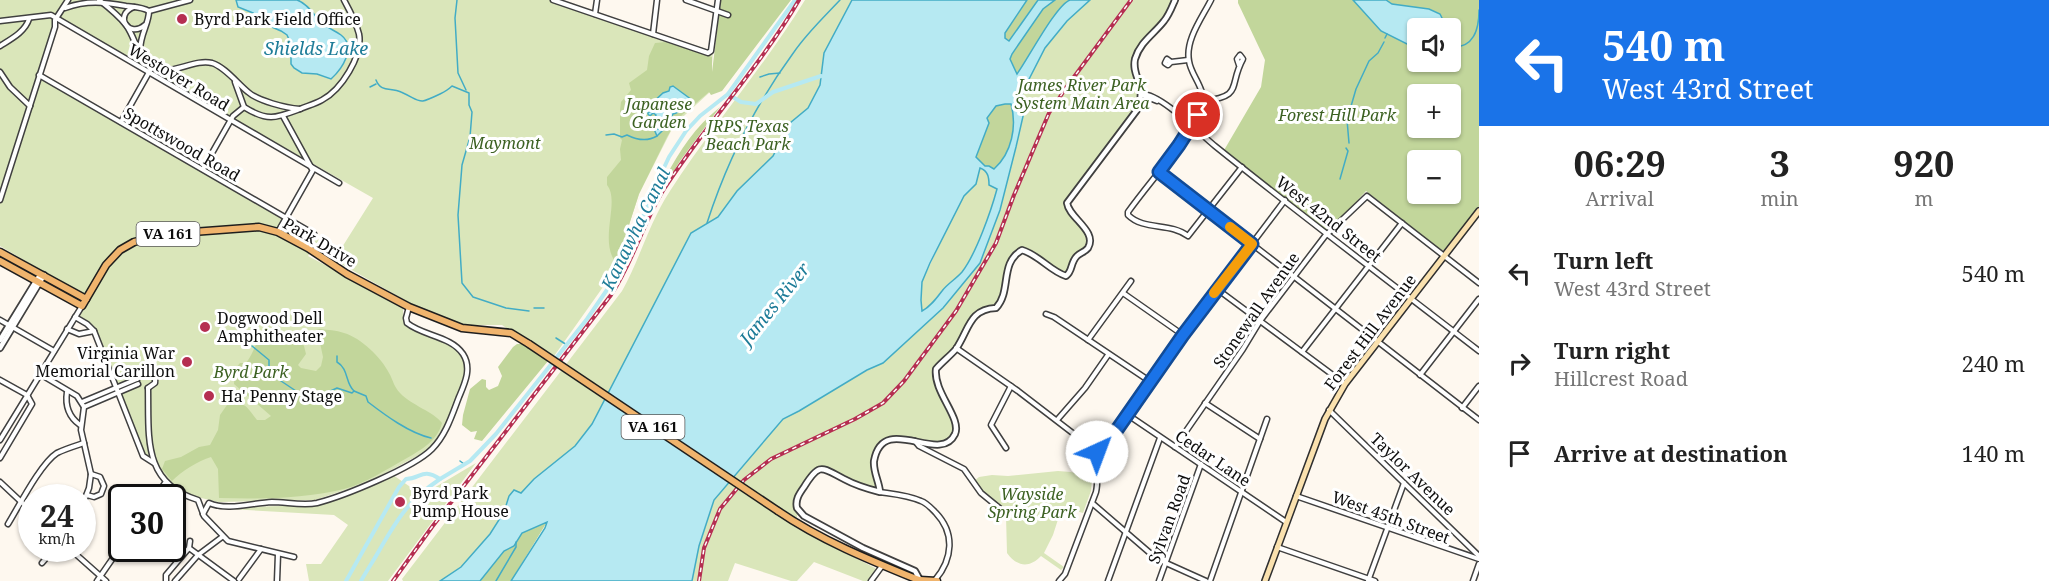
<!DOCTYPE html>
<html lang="en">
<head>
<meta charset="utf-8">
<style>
	body { margin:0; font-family:"Noto Serif",serif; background:#f6f6f6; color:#222; height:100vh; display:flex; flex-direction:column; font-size:22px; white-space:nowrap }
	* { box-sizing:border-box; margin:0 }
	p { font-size:20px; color:#767676 }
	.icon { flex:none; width:33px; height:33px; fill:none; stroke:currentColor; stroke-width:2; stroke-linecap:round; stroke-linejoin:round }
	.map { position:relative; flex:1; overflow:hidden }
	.side { display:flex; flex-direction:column; background:#fff; width:570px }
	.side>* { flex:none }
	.banner { background:#1a73e8; color:#fff; overflow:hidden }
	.buttons { position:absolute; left:1407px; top:18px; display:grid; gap:12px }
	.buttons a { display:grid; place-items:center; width:54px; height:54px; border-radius:6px; background:#fff; box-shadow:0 2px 4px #0004; font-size:30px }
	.speed { position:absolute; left:18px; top:484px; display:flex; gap:12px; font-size:30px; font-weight:700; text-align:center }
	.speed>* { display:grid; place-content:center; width:78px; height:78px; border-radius:50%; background:#fff; box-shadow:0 2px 4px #0004; line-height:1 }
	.speed small { font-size:15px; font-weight:400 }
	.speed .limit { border:3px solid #111; border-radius:9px; background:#fff; color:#111 }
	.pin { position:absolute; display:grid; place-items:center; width:51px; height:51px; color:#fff; margin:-26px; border:3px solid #fff; border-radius:50%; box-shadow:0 2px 6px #0007 }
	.me { position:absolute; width:66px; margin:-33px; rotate:43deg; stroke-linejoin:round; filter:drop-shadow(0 0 4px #0008) }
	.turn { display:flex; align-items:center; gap:21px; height:126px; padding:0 24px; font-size:27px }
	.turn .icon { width:78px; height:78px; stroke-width:2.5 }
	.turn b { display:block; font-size:42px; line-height:51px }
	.eta { display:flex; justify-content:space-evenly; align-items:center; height:102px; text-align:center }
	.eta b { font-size:36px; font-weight:700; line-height:42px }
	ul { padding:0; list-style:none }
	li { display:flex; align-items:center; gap:18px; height:90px; padding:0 24px }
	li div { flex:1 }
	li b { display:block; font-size:22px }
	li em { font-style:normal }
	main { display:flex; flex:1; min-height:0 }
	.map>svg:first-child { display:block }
	.green { fill:#dae6ba }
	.forest { fill:#c2d69b; fill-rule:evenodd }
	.water { fill:#b6e9f2; stroke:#42acc5; stroke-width:1.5; fill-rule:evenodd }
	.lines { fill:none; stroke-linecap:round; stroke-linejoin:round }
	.stream { stroke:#42acc5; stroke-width:1.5 }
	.canal { stroke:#b6e9f2; stroke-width:4 }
	.minor-casing { stroke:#404040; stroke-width:7 }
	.tertiary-casing { stroke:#404040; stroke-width:8 }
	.secondary-casing { stroke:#2f2f2f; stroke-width:8 }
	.primary-casing { stroke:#1e1e1e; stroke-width:9 }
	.minor { stroke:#fff; stroke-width:4 }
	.tertiary { stroke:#fff; stroke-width:4.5 }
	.secondary { stroke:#fae1ae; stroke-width:5 }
	.primary { stroke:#f0b46d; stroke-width:6 }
	.rail-casing { stroke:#b52e51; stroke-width:4 }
	.rail { stroke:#fff; stroke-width:1.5; stroke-dasharray:4.5; stroke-linecap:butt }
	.primary-bridge-casing { stroke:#1e1e1e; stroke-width:9; stroke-linecap:butt }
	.primary-bridge { stroke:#f0b46d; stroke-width:6 }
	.route-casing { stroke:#114b97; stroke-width:15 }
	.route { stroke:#1a73e8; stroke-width:10 }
	.slow { stroke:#f59e0b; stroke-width:10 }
	.poi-dot { fill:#b52e51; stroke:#fff; stroke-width:2 }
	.labels { text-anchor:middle; stroke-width:6; stroke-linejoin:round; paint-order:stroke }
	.shield { fill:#fff; stroke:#565656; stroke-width:1.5 }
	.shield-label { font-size:15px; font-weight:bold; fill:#0d0d0d }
	.poi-label { font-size:16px; fill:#0d0d0d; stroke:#fff; text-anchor:start }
	.street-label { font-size:16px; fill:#0d0d0d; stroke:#fff }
	.park-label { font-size:16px; font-style:italic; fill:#3c6122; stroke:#fff }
	.water-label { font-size:18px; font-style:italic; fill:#1e7c98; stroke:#fff }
</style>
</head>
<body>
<main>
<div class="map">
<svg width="1479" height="581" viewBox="0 0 1479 581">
	<rect width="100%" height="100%" fill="#fef8ef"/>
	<g class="green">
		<path d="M0,0h553l160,51 -3,41 -36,33 -35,69 -21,65 -15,28 -51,72 -50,-34h-36l-15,-4 -41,-18 -76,-43 39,-62 -318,-181 -17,60 281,163 -11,16 95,50v14l3,6c22,15 67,15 57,53l-14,39 -16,28 -12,8 -52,28 -54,18 -97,2 -21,-5 -14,-6 -16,-10 -11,-20 -11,-6 -51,-129 -16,-11 9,-18 -87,-51z"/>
		<path d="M805,0h47l-28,53 -4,32 -12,23 -18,15 -17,33 -36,35 -19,26 -27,16 -99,191 -17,22 -41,33 -13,15 -8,-4c-6,8 -6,17 -11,26 -11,17 -42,59 -61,65 -9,0 -28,0 -38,0l-1,-2 220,-288c18,-32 27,-68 48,-100 42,-65 94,-124 135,-191z"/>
		<path d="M1090,0h85l-8,18 -22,23 -10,22 6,23 -1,18 -73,99 21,29 2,12 -9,9 -15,23 -44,-26 -15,19 -2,25 -9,14 -12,1 -11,9 -17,30 -18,19 -2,7 19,45 -1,17 -13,9c-20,-3 -60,-16 -66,14 -2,9 3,24 5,33l-48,-21 -15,-1 -19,27v14l-3,16 80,41 1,3 -8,10h-5l-49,-19 -17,19h-6l-56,-18 -7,18h-36l7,-35 15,-46 69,-82c35,-15 65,-40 100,-55l97,-100 20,-53 16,-63 8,-35 -3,-12 2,-9 22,-43 22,-27z"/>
		<path d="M979,168l5,2 14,19c-7,22 -22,65 -36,83 -5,6 -12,10 -17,16 -9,7 -13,18 -23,23l-1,-11 1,-18 32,-68 10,-18 7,-6z"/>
		<path d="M476,463l-88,118h-79l-3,-17h15l27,-39 -14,-10 -123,-7 107,-3 52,-18 23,-12 29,20z"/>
		<path d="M1058,471l13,1 21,6 -1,13 -8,22 -21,-6 -9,28 -9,18 20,14 -3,3 -20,-14c-12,13 -25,10 -34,-3l-1,-37 -3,-5 -13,-9 -17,-20 6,-5 13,-2 16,1z"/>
	</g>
	<g class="forest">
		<path d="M721,0h70l-69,91 -11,4 -2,-3 -27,23 -8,10 -7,12 -28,57 -21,65 -4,1c-14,-23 6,-59 -7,-75v-8l14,-17 -1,-11 2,-9 -2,-2v-28l1,-8 10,-12 -2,-7 18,-13 2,-14 6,-13 11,-1 46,15v15z"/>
		<path d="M1027,0h11l-29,41 -4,-3v-5z"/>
		<path d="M1055,0h15l-16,17 -37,57 -7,-15 2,-5 31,-46z"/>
		<path d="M1238,0h241v206l-35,44h-3l-75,-59 -38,42 -105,-81 38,-65 4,-27 -27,-57zM1418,28h32v34h-32zM1418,94h32v34h-32zM1418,160h32v34h-32z"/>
		<path d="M1005,104h7c5,22 0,48 -18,65l-8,-2 -10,-10 13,-34 -3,-5 10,-12z"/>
		<path d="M720,107l-40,54 -29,47c2,-11 9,-21 14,-30 15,-28 30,-51 55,-71z"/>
		<path d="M320,329c8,1 16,1 24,4 17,5 37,24 45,40 4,7 5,14 11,20 11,12 34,19 42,30 -4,17 -21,27 -35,35 -20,11 -41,25 -63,31 -41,10 -83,10 -125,9l-1,-29 -7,-12c-13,4 -29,14 -39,24l-10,-12 3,-8 16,-4 18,-10 11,-2 8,-15 2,-15 7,-10c19,-4 19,1 30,15h8l6,-4 -37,-32 1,-15 5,-6h6c8,-10 10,-24 20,-32 19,4 35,3 54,-2zM313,337l6,1 4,19 -2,9 -5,5 -15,-3 -3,-3 8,-11 -2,-8 -3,-4z"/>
		<path d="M517,344h5l26,17 -66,80 -8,-2 3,-8 -6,1 -9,-7 1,-10 7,-26 12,-10 4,1v7l3,3 9,-4 4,-10 -4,-9 15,-20z"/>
		<path d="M547,522l-36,59h-31l24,-30 10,-5 8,-13z"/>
	</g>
	<g class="water">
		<path d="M236,0c12,0 52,0 61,0 10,3 17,15 24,22 6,6 13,8 20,13 16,12 1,34 -10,44l-14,-5 -15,-1 -8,-5 -3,-4v-20l-4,-9 -6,-4 -16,-7 -12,-11 -15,-6z"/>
		<path d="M852,0h175l-22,33v5l4,3 29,-41h17l-12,9 -31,45 -2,5 7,15c11,-15 39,-69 53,-74 5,0 14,0 20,0l-23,21 -22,27 -22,43 -2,8 3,13 -8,35 -16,63 -20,53 -37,45 -60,55 -16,7 -68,41 -16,8 -69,81 -15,46 -7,35h-181l34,-53 2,-6 -25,11 -8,13 -10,5 -24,30h-40l21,-14 29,-33 14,-22 5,-16 5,-6 7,3 13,-14 41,-33 17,-22 99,-191 27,-16 19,-26 36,-35 17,-33 18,-15 12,-23 4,-32zM1005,104h6c6,22 1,49 -17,65l-5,-3h-4l-9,-9 13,-34 -2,-5 9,-12zM980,168c8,3 9,9 9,17l8,4c-6,22 -21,65 -35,83 -6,7 -15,12 -20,19 -6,8 -12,16 -20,20l-1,-11 1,-18 8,-19 34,-67 12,-12z"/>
		<path d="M1353,0h33l6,4 37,5 11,5 7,14h-29l-1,16 -8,1 -28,-14z"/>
		<path d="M673,86l19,14c-8,3 -10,13 -19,14l-9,15 -7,7 -3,-7h8l2,-8 -3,-1 -7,6 -1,-3 3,-8 -3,-2 -3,3 -2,-2v-2h4l2,-2 -4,-5 13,-12 6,-2 1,-4z"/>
	</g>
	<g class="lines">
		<g class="stream">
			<path d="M457,0l-2,18 3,55 8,17"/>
			<path d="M1385,38l2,-4"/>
			<path d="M1450,47c24,2 29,-18 29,-37"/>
			<path d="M760,77l9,-3 11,-1"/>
			<path d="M376,80c5,13 15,7 25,12 22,10 16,13 39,2 6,-3 8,-4 12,-8l17,7v12l3,7 -2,25 -8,28 -4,50 4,68 11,14 33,11 23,3"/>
			<path d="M370,87l6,-3"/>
			<path d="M606,135l8,-1 8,3 5,-2c10,5 20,7 30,1"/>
			<path d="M1349,143l-2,-23 9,-31 13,-28 9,-8 6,-11"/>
			<path d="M1340,179l8,-28 -2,-3"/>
			<path d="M707,223c20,-62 48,-118 87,-171 13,-19 30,-35 46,-52"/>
			<path d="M534,308h10"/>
			<path d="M556,338l11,7"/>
			<path d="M252,346l17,14v6l6,11 24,16 11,-2 14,3 13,-6 15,5 2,-2 12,5 2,6c17,13 41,31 63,36"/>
			<path d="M337,356v6c12,7 8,21 17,29"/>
			<path d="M460,461l4,3"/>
			<path d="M496,581l20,-34v-5"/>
		</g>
		<g class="canal">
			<path d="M728,94l13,8 15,2 17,-12 48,-16"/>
			<path d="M346,581l53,-94 7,-8c15,0 16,-12 34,0l30,-18 26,-27 91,-115 24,-35 31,-65 13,-32 14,-30 17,-26 14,-15 28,-22 67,-94"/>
			<path d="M361,581c6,-11 13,-21 19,-32 18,-31 29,-49 60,-70"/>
		</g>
		<defs>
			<g id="minor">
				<path d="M99,0c9,7 20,16 27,25 9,12 11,30 23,40 18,15 43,-7 63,-2 13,4 25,20 36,29 10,9 38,16 52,17"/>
				<path d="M553,0l155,53 3,-2 7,-51"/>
				<path d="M686,0l42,15"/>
				<path d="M1211,0c-9,18 -26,40 -22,61 2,15 17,27 13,44 -17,40 -49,72 -74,107v3c16,16 42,7 60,21l54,-69"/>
				<path d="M134,7c-21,8 -5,32 11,18"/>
				<path d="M65,8c22,-8 39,-6 61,-2 8,1 16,1 23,5"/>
				<path d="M149,11l41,-11"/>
				<path d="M595,14l2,-14"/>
				<path d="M0,21l51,-6 288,168"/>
				<path d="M653,34l4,-34"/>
				<path d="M0,46c11,-7 25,-14 29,-27"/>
				<path d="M140,51c0,-17 9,-27 9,-40"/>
				<path d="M1171,62l-4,-3 -2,4 3,2 3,-3 17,-2"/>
				<path d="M0,72l10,15 20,19"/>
				<path d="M39,75l275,159"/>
				<path d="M235,82l9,25c24,15 32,11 56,2 7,-3 15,-5 22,-9 19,-10 41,-44 37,-66 -3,-12 -9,-23 -15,-34"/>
				<path d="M1142,94c19,0 57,39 73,52 87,70 176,137 264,205"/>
				<path d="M1142,95l15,6"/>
				<path d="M1204,101c40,-5 24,-15 39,-42l-3,-4 -3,4 2,6"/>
				<path d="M283,116l29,53"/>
				<path d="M121,122l31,-55"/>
				<path d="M203,169l30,-53 11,-9"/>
				<path d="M1159,172l320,248"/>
				<path d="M0,200l55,-173v-7l13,-20"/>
				<path d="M278,232l35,-62"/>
				<path d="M1217,289l128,95"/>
				<path d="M1123,293l60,42"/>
				<path d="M1046,314l8,3 97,65"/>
				<path d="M75,317l12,7 7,7 49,125 11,7"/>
				<path d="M0,320l54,31"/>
				<path d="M67,329l12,5 15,-3"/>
				<path d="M1088,340l43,-59"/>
				<path d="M956,348l62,43 82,63"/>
				<path d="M1302,352l100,-129"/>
				<path d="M40,374l37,22 7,11 -3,23 10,44 -2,14 -7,18"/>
				<path d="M1420,375l59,-76"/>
				<path d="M137,379c3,-14 20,-10 18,4l-7,5"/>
				<path d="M0,380l27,15 5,9 -32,54"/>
				<path d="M148,388c1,49 -6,95 50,112l6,16 24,25 66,16"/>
				<path d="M67,392c-2,13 2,25 13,33"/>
				<path d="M82,402l55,-23"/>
				<path d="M1205,403l55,36"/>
				<path d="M84,407l54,-23"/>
				<path d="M1462,408l17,-22"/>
				<path d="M1329,410l150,146"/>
				<path d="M1128,415l158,107"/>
				<path d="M1057,420l28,-32 23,-33"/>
				<path d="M0,440l82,-134"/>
				<path d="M915,441l4,5 45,23 17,24 22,18"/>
				<path d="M1175,447l68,-98 17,-28 65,-85 42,-40 112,87"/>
				<path d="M1006,448l-15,-23 20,-39"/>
				<path d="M0,482l32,30"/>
				<path d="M880,492c14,2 28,3 41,9 6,2 10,7 15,12 19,20 17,46 -1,67"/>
				<path d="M87,495l7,2 7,-3 3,-8 -4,-9 -9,-3"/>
				<path d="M1296,496l183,63"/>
				<path d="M154,498l11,-15"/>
				<path d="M1092,503l58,50 16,10 40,18"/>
				<path d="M203,514l6,-11c18,8 43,0 63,-1 14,0 31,4 45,1 27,-7 96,-35 115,-54 14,-14 20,-34 27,-52 6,-14 13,-29 4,-43 -12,-18 -40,-18 -56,-31l-1,-5 3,-11"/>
				<path d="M8,524c11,-18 33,-61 49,-71 8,-4 18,-7 27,-10"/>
				<path d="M1277,547l98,34"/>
				<path d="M189,548l1,-7"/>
				<path d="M70,549l36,32"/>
				<path d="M42,563l12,-14"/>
				<path d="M239,579l22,-30"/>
				<path d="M97,581l25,-36"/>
				<path d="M166,581v-6l23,-27 45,33"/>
				<path d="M175,581l23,-26 24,-18"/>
				<path d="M277,581l1,-27"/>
				<path d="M871,581l11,-15"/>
				<path d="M1059,581l6,-7 31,-82c3,-13 -1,-25 4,-38l83,-119 102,-135"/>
				<path d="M1108,581l52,-143"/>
				<path d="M1159,581l42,-117"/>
				<path d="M1210,581l57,-162"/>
				<path d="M1368,581l36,-98"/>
				<path d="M1473,581l6,-17"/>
			</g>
			<g id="tertiary">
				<path d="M0,340l38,-62"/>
				<path d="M0,348l44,-73"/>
				<path d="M920,580l-5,-9 -52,-23 -59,-32 -7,-8c-2,-8 2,-14 7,-21 16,-26 18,-19 40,-8 11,6 24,10 36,13 -1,-11 -7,-20 -6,-31 9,-50 66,5 81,-27 7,-16 -22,-42 -19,-65 6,-7 14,-13 20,-20 13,-19 13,-40 40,-41 16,-17 3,-45 26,-58 17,5 28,21 44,26 7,-5 4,-13 11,-20 3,-3 8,-4 11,-8 10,-17 -19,-30 -21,-45l70,-93c11,-25 -6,-33 -2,-51 5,-17 19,-25 29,-38 5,-6 8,-14 11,-21"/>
			</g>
			<path id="secondary" d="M1265,581l60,-162 20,-35 134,-173"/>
			<g id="primary">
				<path d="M0,252l86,47"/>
				<path d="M0,261l82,45 24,-41 14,-15 14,-8 32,-8 93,-7 19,5 30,16 39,26 62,33 53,21 49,5 18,11"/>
				<path d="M778,511c44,30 94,50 143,70"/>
				<path d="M920,580l17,1"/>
			</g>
		</defs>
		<use href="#minor" class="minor-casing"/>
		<use href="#tertiary" class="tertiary-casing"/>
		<use href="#secondary" class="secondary-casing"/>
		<use href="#primary" class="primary-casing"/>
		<use href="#minor" class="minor"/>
		<use href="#tertiary" class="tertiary"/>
		<use href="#secondary" class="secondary"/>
		<use href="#primary" class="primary"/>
		<defs>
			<g id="rail">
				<path d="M393,581l39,-54 179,-232c22,-33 32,-72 53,-106 42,-65 96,-122 135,-189"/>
				<path d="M699,581l5,-33 16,-39 24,-29 27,-21 84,-40 28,-16 21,-22 52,-70 40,-68 18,-48 35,-82 19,-28 63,-85"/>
			</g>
		</defs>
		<use href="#rail" class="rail-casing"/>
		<use href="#rail" class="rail"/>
		<defs>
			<path id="primary-bridge" d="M529,344l249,167"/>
		</defs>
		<use href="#primary-bridge" class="primary-bridge-casing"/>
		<use href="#primary-bridge" class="primary-bridge"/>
	</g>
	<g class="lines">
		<defs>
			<path id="route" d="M1097,452l3,2 83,-119 69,-91 -93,-72 20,-27 19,-30"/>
		</defs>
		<use href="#route" class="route-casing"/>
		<use href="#route" class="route"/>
		<path class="slow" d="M1214,293l38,-49 -22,-17"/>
	</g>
	<g class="poi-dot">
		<circle cx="182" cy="19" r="6"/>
		<circle cx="205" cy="327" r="6"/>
		<circle cx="187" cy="362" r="6"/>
		<circle cx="209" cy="396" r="6"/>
		<circle cx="400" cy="502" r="6"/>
	</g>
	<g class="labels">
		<g class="shield">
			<rect x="136.5" y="222" width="63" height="24" rx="4.5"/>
			<rect x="621.5" y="415" width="63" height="24" rx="4.5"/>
		</g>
		<g class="shield-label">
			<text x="168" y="239">VA 161</text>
			<text x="653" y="432">VA 161</text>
		</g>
		<g class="poi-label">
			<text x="194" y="25">Byrd Park Field Office</text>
			<text x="217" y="324">Dogwood Dell<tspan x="217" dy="18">Amphitheater</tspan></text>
			<text x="175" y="359" text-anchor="end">Virginia War<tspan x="175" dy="18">Memorial Carillon</tspan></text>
			<text x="221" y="402">Ha' Penny Stage</text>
			<text x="412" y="499">Byrd Park<tspan x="412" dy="18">Pump House</tspan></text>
		</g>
		<g class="street-label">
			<text transform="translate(179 77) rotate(31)" y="6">Westover Road</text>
			<text transform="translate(182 144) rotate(30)" y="6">Spottswood Road</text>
			<text transform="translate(1329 219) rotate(38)" y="6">West 42nd Street</text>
			<text transform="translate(320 242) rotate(30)" y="6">Park Drive</text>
			<text transform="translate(1256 310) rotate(-55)" y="6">Stonewall Avenue</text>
			<text transform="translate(1370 332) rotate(-53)" y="6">Forest Hill Avenue</text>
			<text transform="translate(1213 458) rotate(34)" y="6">Cedar Lane</text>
			<text transform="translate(1413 474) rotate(44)" y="6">Taylor Avenue</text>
			<text transform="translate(1391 517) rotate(20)" y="6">West 45th Street</text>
			<text transform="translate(1169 519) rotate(-70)" y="6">Sylvan Road</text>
		</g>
		<g class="park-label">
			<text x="1082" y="91">James River Park<tspan x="1082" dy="18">System Main Area</tspan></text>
			<text x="659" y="110">Japanese<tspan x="659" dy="18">Garden</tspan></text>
			<text x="1337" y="121">Forest Hill Park</text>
			<text x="748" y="132">JRPS Texas<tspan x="748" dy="18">Beach Park</tspan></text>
			<text x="505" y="149">Maymont</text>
			<text x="251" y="378">Byrd Park</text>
			<text x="1032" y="500">Wayside<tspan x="1032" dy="18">Spring Park</tspan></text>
		</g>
		<g class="water-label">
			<text x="316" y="55">Shields Lake</text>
			<text transform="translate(636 229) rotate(-64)" y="6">Kanawha Canal</text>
			<text transform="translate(775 304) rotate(-51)" y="6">James River</text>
		</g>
	</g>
</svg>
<div class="buttons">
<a><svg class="icon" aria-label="sound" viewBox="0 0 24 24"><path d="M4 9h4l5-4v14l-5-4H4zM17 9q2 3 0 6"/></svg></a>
<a>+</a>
<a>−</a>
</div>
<div class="speed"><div>24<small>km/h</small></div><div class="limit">30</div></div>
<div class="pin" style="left:1198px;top:115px;background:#d93025"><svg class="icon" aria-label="arrive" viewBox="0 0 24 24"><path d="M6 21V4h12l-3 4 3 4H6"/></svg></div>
<svg class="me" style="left:1097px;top:452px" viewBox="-20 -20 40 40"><circle r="19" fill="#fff"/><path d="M0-13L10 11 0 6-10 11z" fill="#1a73e8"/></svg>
</div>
<section class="side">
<div class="banner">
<div class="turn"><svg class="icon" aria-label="left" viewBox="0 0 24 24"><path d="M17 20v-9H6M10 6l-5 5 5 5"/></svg><div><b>540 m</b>West 43rd Street</div></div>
</div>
<div class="eta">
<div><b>06:29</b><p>Arrival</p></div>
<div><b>3</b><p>min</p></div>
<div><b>920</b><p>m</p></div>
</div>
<ul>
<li><svg class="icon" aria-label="left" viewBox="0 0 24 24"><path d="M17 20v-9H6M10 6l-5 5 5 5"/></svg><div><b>Turn left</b><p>West 43rd Street</p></div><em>540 m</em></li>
<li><svg class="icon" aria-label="right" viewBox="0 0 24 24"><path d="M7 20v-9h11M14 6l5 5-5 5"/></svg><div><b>Turn right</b><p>Hillcrest Road</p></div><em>240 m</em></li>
<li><svg class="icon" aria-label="arrive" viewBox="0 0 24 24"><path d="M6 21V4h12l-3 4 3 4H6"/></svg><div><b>Arrive at destination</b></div><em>140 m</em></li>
</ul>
</section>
</main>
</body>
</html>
